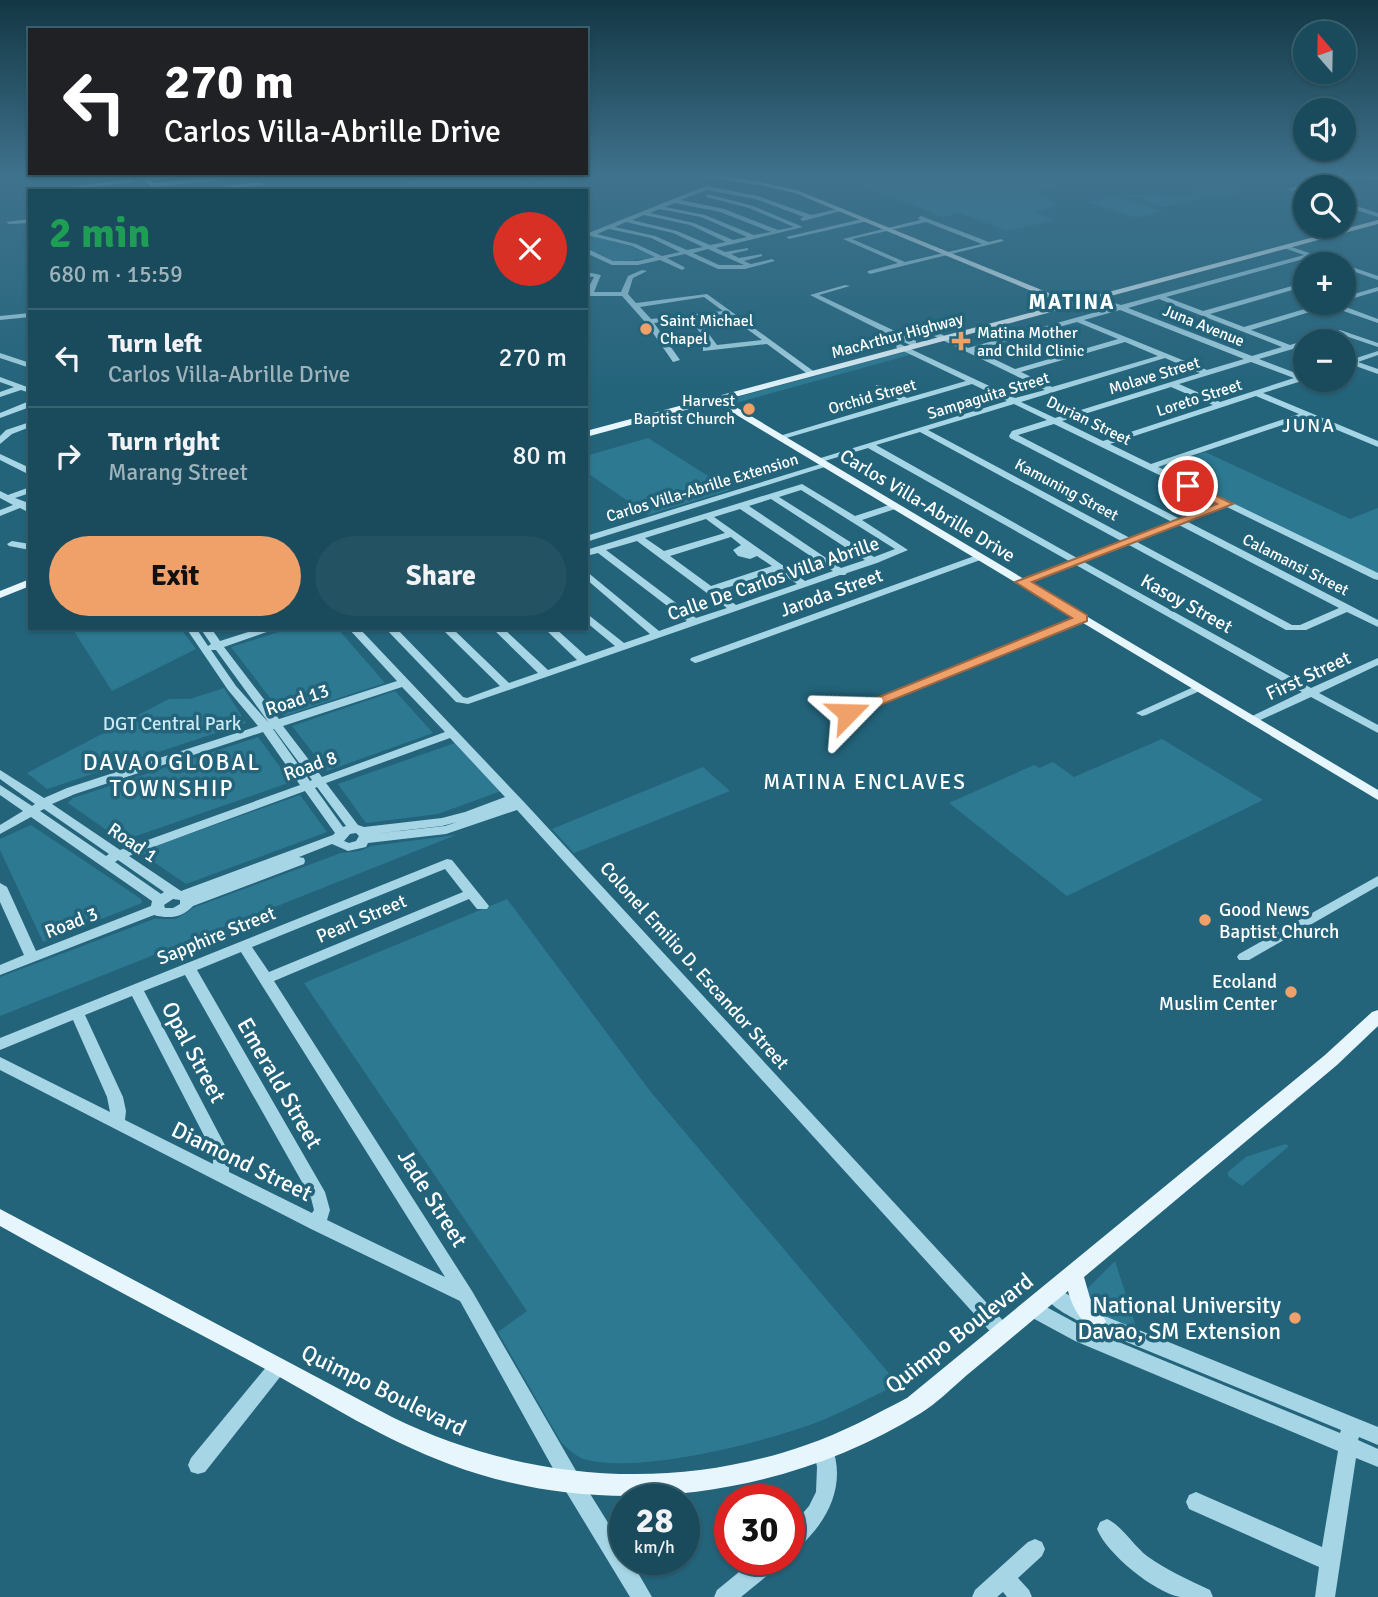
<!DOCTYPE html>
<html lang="en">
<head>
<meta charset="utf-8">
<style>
	body { margin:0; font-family:Signika,sans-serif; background:#235262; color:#f1f3f6; height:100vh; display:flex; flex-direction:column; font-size:26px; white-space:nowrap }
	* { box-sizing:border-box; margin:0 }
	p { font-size:23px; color:#9fb3bb }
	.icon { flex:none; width:38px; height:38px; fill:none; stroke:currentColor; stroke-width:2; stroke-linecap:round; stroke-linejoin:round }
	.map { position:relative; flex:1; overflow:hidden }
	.side { position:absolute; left:28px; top:189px; width:560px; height:441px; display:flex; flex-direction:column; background:#1a4b5c; border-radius:0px; box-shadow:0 2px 5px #0004,0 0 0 2px #386372 }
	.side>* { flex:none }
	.hud { position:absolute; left:28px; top:28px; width:560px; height:147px; border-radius:0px; box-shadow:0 2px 5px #0004,0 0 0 2px #386372; background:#202124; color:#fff; overflow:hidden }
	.needle { width:46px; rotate:340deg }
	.buttons { position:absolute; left:1293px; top:21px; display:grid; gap:14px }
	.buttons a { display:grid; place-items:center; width:63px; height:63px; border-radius:50%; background:#1a4b5c; box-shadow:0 2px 5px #0004,0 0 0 2px #386372; font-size:35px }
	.speed { position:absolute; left:609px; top:1484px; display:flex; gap:14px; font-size:35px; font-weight:700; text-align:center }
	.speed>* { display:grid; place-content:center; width:91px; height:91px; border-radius:50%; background:#1a4b5c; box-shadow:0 2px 5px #0004,0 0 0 2px #386372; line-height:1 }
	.speed small { font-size:18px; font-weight:400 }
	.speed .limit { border:10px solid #d22; background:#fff; color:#111 }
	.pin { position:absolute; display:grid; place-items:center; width:60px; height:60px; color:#fff; margin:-30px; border:4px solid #fff; border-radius:50%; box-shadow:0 2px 7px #0007 }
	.me { position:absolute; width:77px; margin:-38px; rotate:68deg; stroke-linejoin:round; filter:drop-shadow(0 0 5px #0008) }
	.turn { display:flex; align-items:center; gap:24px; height:147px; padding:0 21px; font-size:32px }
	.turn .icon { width:91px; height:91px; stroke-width:2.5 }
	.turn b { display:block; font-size:49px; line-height:60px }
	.round { display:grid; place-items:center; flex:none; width:74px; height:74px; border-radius:37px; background:#235262 }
	.headline { display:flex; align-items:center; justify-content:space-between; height:119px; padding:0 21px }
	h1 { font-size:42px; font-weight:700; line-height:52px; color:#1e9e55 }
	.button { display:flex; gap:14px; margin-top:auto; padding:14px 21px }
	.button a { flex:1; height:80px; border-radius:42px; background:#f0a069; color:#111; font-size:28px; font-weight:700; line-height:80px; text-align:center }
	.button a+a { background:#235262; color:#f1f3f6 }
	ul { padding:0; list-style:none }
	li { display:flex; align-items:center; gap:21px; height:98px; padding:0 21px; border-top:2px solid #386372 }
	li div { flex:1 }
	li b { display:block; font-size:26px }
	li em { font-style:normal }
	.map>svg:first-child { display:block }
	.green { fill:#2d7992 }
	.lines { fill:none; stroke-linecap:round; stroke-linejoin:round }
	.minor { fill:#a6d5e5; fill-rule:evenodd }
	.major { fill:#e6f6fc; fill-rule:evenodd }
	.route { fill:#f0a069; stroke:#9c6844; stroke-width:2 }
	.poi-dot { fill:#f0a069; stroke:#23647b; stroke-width:2.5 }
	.labels { text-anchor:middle; stroke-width:7; stroke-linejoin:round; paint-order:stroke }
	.far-poi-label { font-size:16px; fill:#fff; stroke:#23647b; text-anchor:start }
	.far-street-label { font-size:16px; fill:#fff; stroke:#23647b }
	.far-quarter-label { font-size:19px; letter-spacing:2px; fill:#fff; stroke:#23647b }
	.street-label { font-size:19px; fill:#fff; stroke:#23647b }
	.park-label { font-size:19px; fill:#c9e9f4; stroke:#23647b }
	.poi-label { font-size:19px; fill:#fff; stroke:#23647b; text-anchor:start }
	.far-district-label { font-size:21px; font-weight:bold; letter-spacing:2px; fill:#fff; stroke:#23647b }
	.neighbourhood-label { font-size:21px; letter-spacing:2px; fill:#fff; stroke:#23647b }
	.quarter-label { font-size:23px; letter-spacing:2px; fill:#fff; stroke:#23647b }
	.near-street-label { font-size:23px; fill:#fff; stroke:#23647b }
	.near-poi-label { font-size:23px; fill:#fff; stroke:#23647b; text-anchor:end }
</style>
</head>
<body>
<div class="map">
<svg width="1378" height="1597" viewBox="0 0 1378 1597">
	<rect width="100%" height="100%" fill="#23647b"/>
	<g class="green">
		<path d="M476,174h22l32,9 48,-9 -25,15 10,2h-185l61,-16 21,2z"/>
		<path d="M843,174l170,4 23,-4h80v2c-33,-3 -46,8 -78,15l20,15 -25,6 21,8 -47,11 -47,-18 -17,4 -106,-41z"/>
		<path d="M1188,186l61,1 -12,3 4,2 -17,4 -6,-2 -55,13 -39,-13 69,1z"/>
		<path d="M1116,196l47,15 -26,7 -49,-16z"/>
		<path d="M593,236l44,12 -3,1 7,1 14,7 -39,5 -30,-15v-10z"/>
		<path d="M907,351l6,3 -181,50 -5,-4z"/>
		<path d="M648,438l82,52 -82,25 -62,-43v-16z"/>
		<path d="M1205,452l145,67 28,-11v68l-221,-108z"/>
		<path d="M72,628h108l16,21 -84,42z"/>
		<path d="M292,628h45l48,55 -101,33 -53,-69z"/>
		<path d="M224,688l22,35 -199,66 -20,-16 142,-74h21z"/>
		<path d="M395,691l38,42 -106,38 -35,-45z"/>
		<path d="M258,737l33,45 -169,59 -54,-38 5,-5z"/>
		<path d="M1162,739l101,61 -196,96 -118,-93 85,-38 5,3 14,-6 21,15z"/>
		<path d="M455,743l46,48 -63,23 -72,9 -28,-39z"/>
		<path d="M703,767l27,24 -156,62 -22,-24z"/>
		<path d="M300,795l27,37 -141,52 -44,-30 5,-5z"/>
		<path d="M31,825l110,74 1,4 -99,39 -43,-92v-11z"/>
		<path d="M456,835l-456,181v-39l154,-58h22l19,-12 146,-54 19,-2 11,-5z"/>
		<path d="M507,899l143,192 248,293c-28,14 -55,28 -83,39 -54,20 -172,50 -228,37 -11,-3 -18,-10 -26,-18l-63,-110 29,-21 -223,-328z"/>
		<path d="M1285,1144l4,2 -47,40 -14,-10v-4l18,-15z"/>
		<path d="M1115,1261l22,69 -35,-14 -18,-24z"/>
	</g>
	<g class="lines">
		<g class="minor">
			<path d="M173,174h19l-42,6 3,3 66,-5 3,2 -70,7 -10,-8z"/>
			<path d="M293,174h6l1,1 -3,2z"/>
			<path d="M1322,174l56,2v4l-39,-1 -48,12 -3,-2 44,-12z"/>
			<path d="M132,179l2,3 -62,7 -3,-2z"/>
			<path d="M261,182l2,3 -57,6 -3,-2z"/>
			<path d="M706,186l52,10 53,19 31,-7 3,2 -42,11 -3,-2 4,-2 -49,-18 -48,-9 -26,10 43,9 54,21 16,-3 -45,-19 -43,-11 2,-3 45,12 50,21 -87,21 9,4 23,-4v2l-17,4 8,4 23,-4v2l-18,5 7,3 21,-5 3,2 -30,8h-27l-33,-15 -18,4 17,9 1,1 -3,2 -22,-10 -22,5h-26l-26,-12v-5l27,13h25l17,-4 -23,-11 -41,-10 -5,2v-4zM675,203l45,9 51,20 -17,3 -49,-20 -40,-8zM659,209l42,8 46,20 -14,3 -39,-17 -44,-10zM644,215l46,10 36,17 -16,3 -33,-14 -45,-11zM626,222l47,11 30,14 -16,3 -32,-14 -40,-9zM609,229l42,9 29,14 -18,4 -26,-12 -39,-10zM708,249l36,16h-25l-26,-12z"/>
			<path d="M1344,202l34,11v4l-34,-11z"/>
			<path d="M921,216l68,26 12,-3 3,2 -134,33 -3,-2 1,-1 30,-8 -55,-24 77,-19 -2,-2zM926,222l56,22 -77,18 -53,-23z"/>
			<path d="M866,218l2,3 -79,18 -3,-2z"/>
			<path d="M30,219v4l-21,1 -3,-2z"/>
			<path d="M1286,245l55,19h-9l-21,-7 -145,40 37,14 103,-29v4l-96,28 34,13 81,-24h10l43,16v4l-49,-17 -78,24 39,15 50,-15 38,13v4l-38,-13 -25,7h-9v4l-47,14 47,18 -1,3 -42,13 115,48v6l-72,-30 -148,50 220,106v7l-4,-1 -147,-72 -39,15 190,98v7l-31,-15 -41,18h-20l-157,-85 -45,17 227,126 67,-30v7l-59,28 59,32v8l-67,-36 -55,25h-8l-2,-2 2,-2 54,-26 -226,-127 -50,19h-8v-4l51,-19 -201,-113 -50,15 -4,-3 193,-59 -35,-17 -189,55 -7,-2 123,-37 -23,-11v-4h6l25,13 59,-17 -69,-33 -1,-2 4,-2 115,54 30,-8 -111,-54 7,-2 27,14 146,-41 -20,-8v-2l27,8 183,-50 -20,-7v-2zM1159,299l123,48 -30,9 -124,-48zM1120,310l124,49 -37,11 -123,-50zM1077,322l41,17 -103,30 -40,-19zM1125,342l33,14 -106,31 -31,-15zM1165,358l35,15 -145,45 -34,-16zM1251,362l43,16 -74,24 -41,-18zM1171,387l42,18 -110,36 -41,-20zM1256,396l43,18 -148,50 -41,-20zM1014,404l33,16 -35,11 -3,5 1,2 162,84 -42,16 -202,-108zM1054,424l165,80 -39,15 -162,-84zM920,432l201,109 -44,17 -201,-113zM1179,525l160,83 -39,17h-8l-155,-83z"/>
			<path d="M1343,264l3,1 32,11v4l-34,-12z"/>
			<path d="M642,270l5,1 -14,7 -5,16 8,9 71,-9 109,79 -7,2 -42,-31 -64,7v-4l7,-1 -20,-27 -36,4 26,37 -7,2 -27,-39 -24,-27h-31l-5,2v-6l8,-15 -8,-1v-4l15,3 -7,17h27l7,-16zM704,297l19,14 -72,8 -11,-12zM728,315l34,25 -45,5 -20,-27z"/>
			<path d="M845,285l5,1 -31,9 97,46v4h-6l-100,-50z"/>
			<path d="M1378,287v4l-34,10v-4z"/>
			<path d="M30,313v4l-30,3v-4z"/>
			<path d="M1378,351v4l-20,7 20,7v5l-28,-10 -6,2v-4z"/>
			<path d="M0,353l30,10v5l-30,-10z"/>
			<path d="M0,377l30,11v5l-9,-3 -21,7v-5l14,-5 -14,-5z"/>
			<path d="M27,402h3v5l-30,11v-5z"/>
			<path d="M30,422v5l-18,7 -12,10v-8l6,-6z"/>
			<path d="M0,454l30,14v7l-30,-15z"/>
			<path d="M824,463l7,2 -245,77v-6z"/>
			<path d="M802,484l53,32 37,-12h6v4l-36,12 46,30 -31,13 -30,10 -2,2h-5l-372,129 -12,-2 -71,-74h11l67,69 4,1 33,-12 -59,-58h11l57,55 29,-10 -46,-45h11l45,42 29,-10 -33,-32h11l31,28 29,-10 -29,-24v-9l38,30 26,-9 -64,-55v-8l73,60 28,-10 -89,-68 -12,3v-6zM801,490l94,59 -21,8 -95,-60zM771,499l94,61 -24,8 -92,-62zM740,509l93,62 -28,10 -91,-64zM706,519l19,14 -61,18 -19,-13zM731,537l10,8 -8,5 5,6 12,3 7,-3 15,10 -61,20 -41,-30zM637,541l90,67 -31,10 -90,-68zM778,571l19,13 -61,21 -19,-14z"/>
			<path d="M30,487v6l-15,5 11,4 4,4v7l-10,-5 -20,8v-6l13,-5 -13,-7v-7l8,4z"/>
			<path d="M12,541l18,3v6l-21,-4 -2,-2z"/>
			<path d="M980,554l5,3 -2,2 -284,103 -4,1 -5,-3 1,-2z"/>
			<path d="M1082,615l4,1v4l-234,95 -4,1 -6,-3 2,-2z"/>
			<path d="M186,628h10l12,18 3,-2 -11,-16h11l9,13 41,-13h17l-54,19 55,72 118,-38 -49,-53h11l165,174 485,525 3,6 -3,6 -6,2 -6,-2 -480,-529 -71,24 -78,9 -2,4 -18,4 -16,-7 -33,13 5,1 1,3 -1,3 -111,42c-11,12 -24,13 -39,9l-154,60v-10l24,-10 -24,-53v-19l7,4 29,64 115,-45 1,-5 -121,-84 -31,17v-9l23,-14 -23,-16v-10l32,21 3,-2 -35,-25v-9l44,28 23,-10 191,-62 -30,-36zM211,650h5l53,73 -33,-37zM402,687l43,45 -123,45 -39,-51zM273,729h1l38,51 -2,1zM263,732l37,53 -180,65 -68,-46 23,-10zM450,738l55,59 -40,15 -23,6 -78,9 -6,-2 -32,-42zM317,787l29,39 -3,1 -28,-39zM305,791l30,42 -2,2 -152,56 -52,-35zM44,809l65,45 -3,2 -66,-45zM457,822l-12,4 -73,8 70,-8zM356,833l3,3 -3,5 -7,2 -5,-2 6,-7zM118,860l46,32 -3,2 -46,-32zM173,899l7,1v4l-7,4h-8l-1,-3z"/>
			<path d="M1198,685l6,3 -2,2 -56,25 -4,1 -6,-3z"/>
			<path d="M447,859l5,1 37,46 -2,3h-10l-8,-10 -195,82 198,310 107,185 46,74v9h5l22,38h-22l-65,-107 -105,-189 -149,-72 -311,-159v-13l110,55 -3,-15 -34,-77 -73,30v-12zM445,869l18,23 -194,80 -17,-25zM241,952l204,325 -118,-57 3,-10 -5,-18 -128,-222zM185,975l126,223 3,12 -2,3 -83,-41v-19l-85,-162zM132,996l81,157v11l-88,-44 1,-9 -3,-14 -38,-82z"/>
			<path d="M1378,876v10l-129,74h-10l-2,-3 2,-3z"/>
			<path d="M1052,1285l50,30 276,112v18l-19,-8 -1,3 20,9v18l-22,-9 -21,139h-20l4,-30 -130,-58 -3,-7 3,-7 7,-3 126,55 16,-96 -263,-110 -48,-26 -3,-6 3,-6 6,-2 6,2 48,26 253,104 1,-3 -251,-103c-16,-9 -39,-18 -47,-34l3,-5z"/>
			<path d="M278,1358l6,2 3,6 -3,6 -79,100 -7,2 -7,-2 -3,-7 3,-7 81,-98z"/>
			<path d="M824,1442l7,2c14,34 2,67 -21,92 -6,7 -12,14 -21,18v-25l20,-23 7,-14 1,-25 -3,-16 3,-7z"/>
			<path d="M1107,1519c14,6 27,27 40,37 19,14 42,24 63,34l3,7c-10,0 -23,0 -33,0 -26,-5 -73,-43 -83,-68l3,-7z"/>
			<path d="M1035,1539l7,3 3,7 -3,7 -24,22 11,12 3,7h-25l-4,-5 -6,5h-25l3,-7 53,-48z"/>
			<path d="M755,1559h27l-3,7 -38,31h-27l3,-7z"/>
		</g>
		<g class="major">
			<path d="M687,174c38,0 76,8 112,17l272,111 307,-82v4l-654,176 654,390v10l-663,-398 -129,35v-6l123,-33 1,-3 8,1 345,-92 -268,-111 -31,-7z"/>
			<path d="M30,579v7l-30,12v-7z"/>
			<path d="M1378,1010v16l-41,39 -253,212 6,21 16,23 -3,6 -7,3c-15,-6 -24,-24 -28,-39 -34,28 -67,56 -101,84 -15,13 -30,28 -46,38 -139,86 -319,109 -472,51 -64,-24 -121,-60 -180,-93 -90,-48 -180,-95 -269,-145v-17l392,208c128,63 279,76 414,28 36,-12 68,-30 101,-47l418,-343 47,-43z"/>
		</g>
	</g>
	<linearGradient id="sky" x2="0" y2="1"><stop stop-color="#133744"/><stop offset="0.44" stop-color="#3f728d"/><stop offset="1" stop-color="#3f728d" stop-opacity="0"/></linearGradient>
	<rect width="1378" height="398" fill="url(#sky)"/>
	<path class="route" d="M1184,484h8l41,20 -201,78 55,33v6l-234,95h-11l-2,-3 232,-95 -57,-36 202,-78 -33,-16z"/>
	<g class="poi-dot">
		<circle cx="646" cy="329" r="7"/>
		<path d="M957.5 330.5h7v7h7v7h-7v7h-7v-7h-7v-7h7z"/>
		<circle cx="749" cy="409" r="7"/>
		<circle cx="1205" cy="920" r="7"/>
		<circle cx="1291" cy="992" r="7"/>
		<circle cx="1295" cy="1318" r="7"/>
	</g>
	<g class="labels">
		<g class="far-poi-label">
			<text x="660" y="326">Saint Michael<tspan x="660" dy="18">Chapel</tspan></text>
			<text x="977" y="338">Matina Mother<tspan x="977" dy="18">and Child Clinic</tspan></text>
			<text x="735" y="406" text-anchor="end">Harvest<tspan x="735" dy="18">Baptist Church</tspan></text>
		</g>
		<g class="far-street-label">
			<text transform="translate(1204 325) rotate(22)" y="6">Juna Avenue</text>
			<text transform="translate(897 335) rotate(-15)" y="6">MacArthur Highway</text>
			<text transform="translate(1154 375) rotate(-17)" y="6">Molave Street</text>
			<text transform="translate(988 395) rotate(-17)" y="6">Sampaguita Street</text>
			<text transform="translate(872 396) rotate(-16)" y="6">Orchid Street</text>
			<text transform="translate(1199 397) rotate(-18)" y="6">Loreto Street</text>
			<text transform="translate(1089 420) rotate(26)" y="6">Durian Street</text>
			<text transform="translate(702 487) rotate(-17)" y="6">Carlos Villa-Abrille Extension</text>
			<text transform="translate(1067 489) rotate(28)" y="6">Kamuning Street</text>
			<text transform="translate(1296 564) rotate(27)" y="6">Calamansi Street</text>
		</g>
		<g class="far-quarter-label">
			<text x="1309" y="432">JUNA</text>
		</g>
		<g class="street-label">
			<text transform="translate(928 505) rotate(31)" y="7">Carlos Villa-Abrille Drive</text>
			<text transform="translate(773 578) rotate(-19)" y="7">Calle De Carlos Villa Abrille</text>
			<text transform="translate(831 592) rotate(-20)" y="7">Jaroda Street</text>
			<text transform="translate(1187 603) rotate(29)" y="7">Kasoy Street</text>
			<text transform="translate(1308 675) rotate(-25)" y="7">First Street</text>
			<text transform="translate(297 699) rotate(-18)" y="7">Road 13</text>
			<text transform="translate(310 765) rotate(-20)" y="7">Road 8</text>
			<text transform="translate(133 842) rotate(34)" y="7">Road 1</text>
			<text transform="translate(361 918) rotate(-23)" y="7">Pearl Street</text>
			<text transform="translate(71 922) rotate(-21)" y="7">Road 3</text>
			<text transform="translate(216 935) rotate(-22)" y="7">Sapphire Street</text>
			<text transform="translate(695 965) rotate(48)" y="7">Colonel Emilio D. Escandor Street</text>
		</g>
		<g class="park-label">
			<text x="172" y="730">DGT Central Park</text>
		</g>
		<g class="poi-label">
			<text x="1219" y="916">Good News<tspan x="1219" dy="22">Baptist Church</tspan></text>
			<text x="1277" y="988" text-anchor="end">Ecoland<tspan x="1277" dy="22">Muslim Center</tspan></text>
		</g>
		<g class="far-district-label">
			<text x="1072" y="309">MATINA</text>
		</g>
		<g class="neighbourhood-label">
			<text x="865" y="789">MATINA ENCLAVES</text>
		</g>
		<g class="quarter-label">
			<text x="172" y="770">DAVAO GLOBAL<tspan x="172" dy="26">TOWNSHIP</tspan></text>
		</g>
		<g class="near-street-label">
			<text transform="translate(194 1052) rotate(62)" y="8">Opal Street</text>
			<text transform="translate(280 1083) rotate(60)" y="8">Emerald Street</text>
			<text transform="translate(242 1161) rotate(26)" y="8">Diamond Street</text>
			<text transform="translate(433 1198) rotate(58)" y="8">Jade Street</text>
			<text transform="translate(959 1333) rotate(-38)" y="8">Quimpo Boulevard</text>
			<text transform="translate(384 1390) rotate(26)" y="8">Quimpo Boulevard</text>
		</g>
		<g class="near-poi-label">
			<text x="1281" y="1313">National University<tspan x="1281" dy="26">Davao, SM Extension</tspan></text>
		</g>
	</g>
</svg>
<div class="buttons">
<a><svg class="needle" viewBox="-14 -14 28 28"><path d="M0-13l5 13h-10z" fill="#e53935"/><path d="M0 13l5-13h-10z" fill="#9fb3bb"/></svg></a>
<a><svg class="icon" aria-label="sound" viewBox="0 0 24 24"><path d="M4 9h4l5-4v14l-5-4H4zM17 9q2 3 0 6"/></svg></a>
<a><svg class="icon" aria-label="search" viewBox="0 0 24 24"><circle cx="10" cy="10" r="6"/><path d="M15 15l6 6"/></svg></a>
<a>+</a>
<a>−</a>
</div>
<div class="speed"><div>28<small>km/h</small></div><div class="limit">30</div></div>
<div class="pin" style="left:1188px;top:486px;background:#d93025"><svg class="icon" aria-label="arrive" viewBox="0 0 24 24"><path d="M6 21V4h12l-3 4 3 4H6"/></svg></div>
<svg class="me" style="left:848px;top:713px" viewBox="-20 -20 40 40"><path d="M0-17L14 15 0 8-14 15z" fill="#f0a069" stroke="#fff" stroke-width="4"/></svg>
<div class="hud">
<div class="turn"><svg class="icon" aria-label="left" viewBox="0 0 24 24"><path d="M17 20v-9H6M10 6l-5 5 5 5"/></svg><div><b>270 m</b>Carlos Villa-Abrille Drive</div></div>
</div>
<section class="side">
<div class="headline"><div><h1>2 min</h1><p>680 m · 15:59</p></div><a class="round" style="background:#d93025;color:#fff"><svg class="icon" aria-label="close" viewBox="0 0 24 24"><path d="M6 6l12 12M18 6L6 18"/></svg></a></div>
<ul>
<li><svg class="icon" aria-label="left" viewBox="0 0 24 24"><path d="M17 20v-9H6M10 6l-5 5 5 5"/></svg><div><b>Turn left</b><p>Carlos Villa-Abrille Drive</p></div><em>270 m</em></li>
<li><svg class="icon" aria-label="right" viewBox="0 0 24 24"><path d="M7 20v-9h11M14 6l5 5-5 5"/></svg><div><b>Turn right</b><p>Marang Street</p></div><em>80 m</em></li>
</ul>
<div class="button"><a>Exit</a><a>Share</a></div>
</section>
</div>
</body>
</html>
